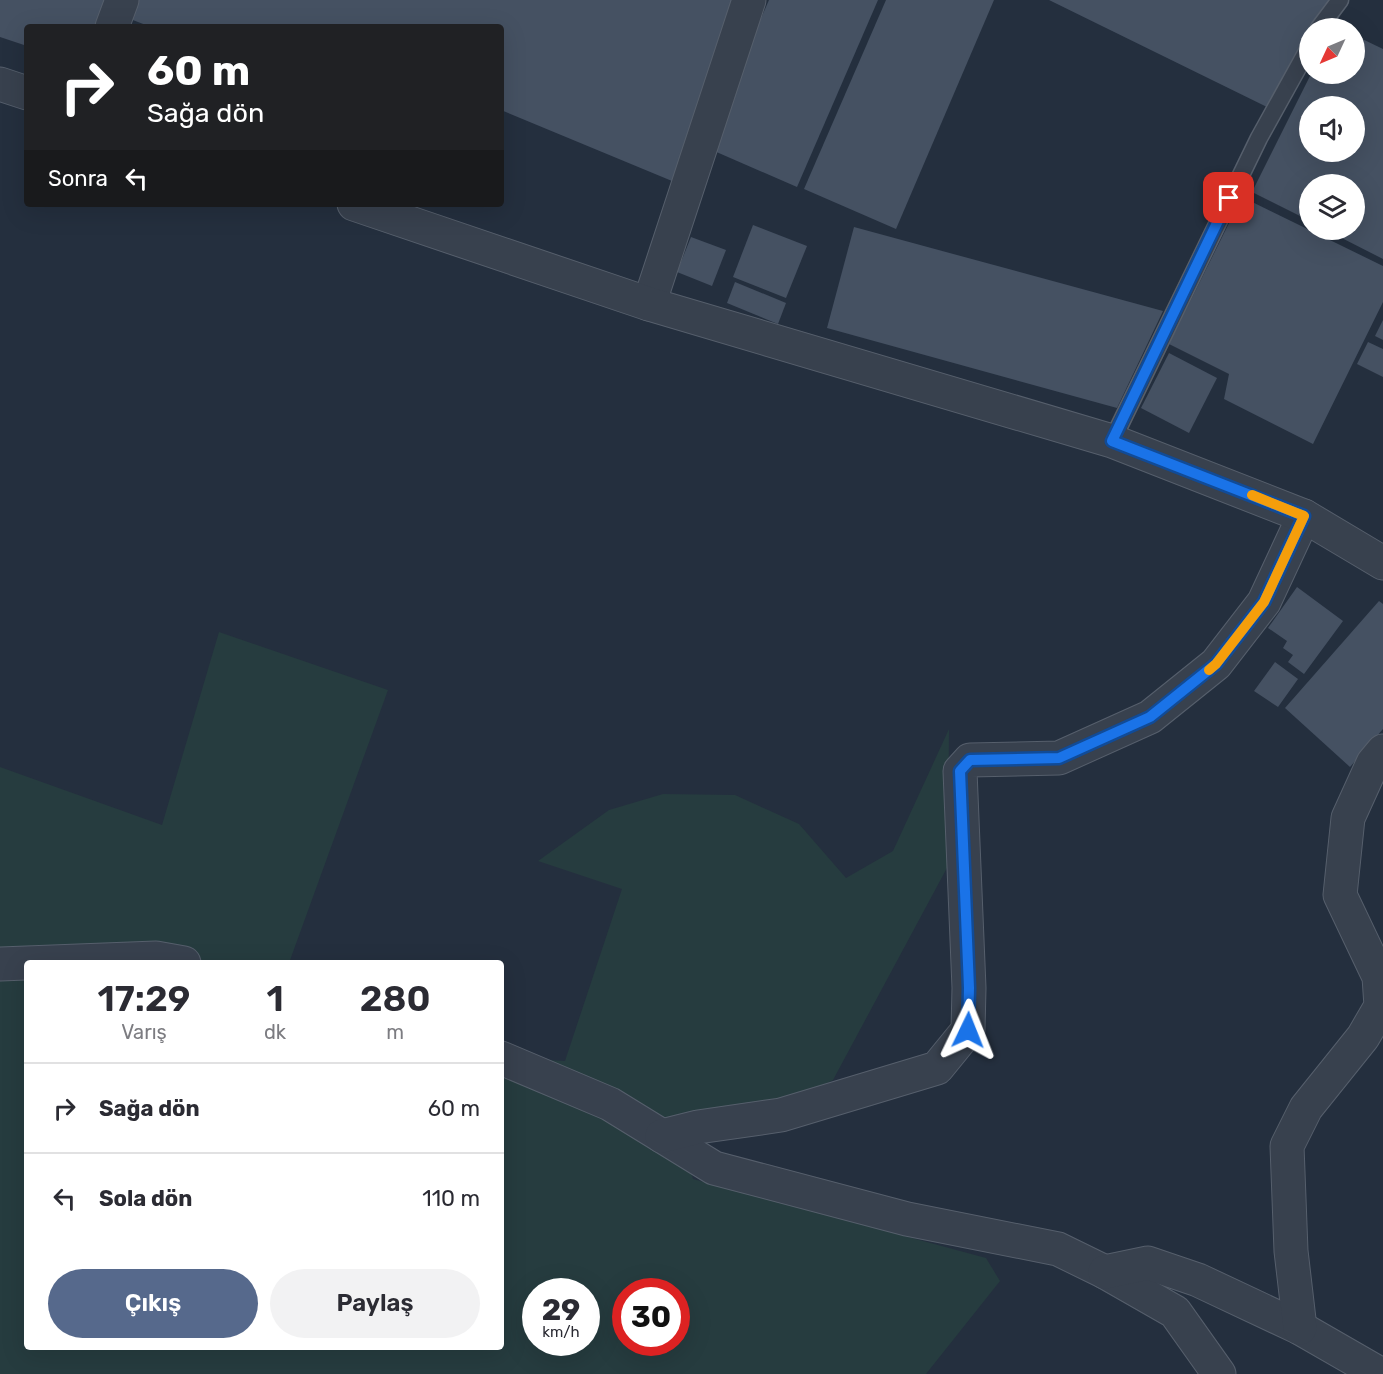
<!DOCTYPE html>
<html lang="tr">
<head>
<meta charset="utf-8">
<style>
	body { margin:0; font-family:Rubik,sans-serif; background:#f2f2f3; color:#2b2b33; height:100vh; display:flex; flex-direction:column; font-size:22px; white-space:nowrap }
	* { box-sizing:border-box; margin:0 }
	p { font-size:20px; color:#7c7c81 }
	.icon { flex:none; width:33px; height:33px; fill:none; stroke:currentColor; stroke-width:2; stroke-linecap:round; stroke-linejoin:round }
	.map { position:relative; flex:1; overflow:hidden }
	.drawer { position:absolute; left:24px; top:960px; width:480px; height:390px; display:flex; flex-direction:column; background:#fff; border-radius:6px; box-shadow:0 6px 24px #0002 }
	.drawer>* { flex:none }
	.guide { position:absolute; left:24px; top:24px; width:480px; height:183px; border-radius:6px; box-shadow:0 6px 24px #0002; background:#202124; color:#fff; overflow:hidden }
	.needle { width:39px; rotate:226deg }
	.buttons { position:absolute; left:1299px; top:18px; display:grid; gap:12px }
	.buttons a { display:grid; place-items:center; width:66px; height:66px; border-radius:50%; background:#fff; box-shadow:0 6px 24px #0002; font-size:30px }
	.speed { position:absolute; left:522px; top:1278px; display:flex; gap:12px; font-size:30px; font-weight:700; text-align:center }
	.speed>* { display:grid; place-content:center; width:78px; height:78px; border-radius:50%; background:#fff; box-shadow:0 6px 24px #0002; line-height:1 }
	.speed small { font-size:15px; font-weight:400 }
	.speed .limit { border:9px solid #d22; background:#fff; color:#111 }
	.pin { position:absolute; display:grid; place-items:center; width:51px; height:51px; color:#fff; margin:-26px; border-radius:12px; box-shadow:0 3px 9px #0006 }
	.me { position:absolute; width:66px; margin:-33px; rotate:2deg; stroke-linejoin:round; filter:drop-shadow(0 0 4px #0008) }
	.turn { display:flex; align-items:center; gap:21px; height:126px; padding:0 24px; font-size:27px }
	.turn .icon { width:78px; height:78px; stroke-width:2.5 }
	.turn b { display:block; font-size:42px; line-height:51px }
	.then { display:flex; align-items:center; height:57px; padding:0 24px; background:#0003; gap:12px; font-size:22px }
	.eta { display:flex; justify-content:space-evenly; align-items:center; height:102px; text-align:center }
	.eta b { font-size:36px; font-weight:600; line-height:42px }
	.cta { display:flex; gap:12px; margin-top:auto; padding:12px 24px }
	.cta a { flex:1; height:69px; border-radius:36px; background:#56698c; color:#fff; font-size:24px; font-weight:600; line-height:69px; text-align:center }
	.cta a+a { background:#f2f2f3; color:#2b2b33 }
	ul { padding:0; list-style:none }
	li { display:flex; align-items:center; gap:18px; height:90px; padding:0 24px; border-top:2px solid #e1e1e2 }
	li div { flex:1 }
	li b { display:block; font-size:22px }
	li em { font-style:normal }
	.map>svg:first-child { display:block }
	.green { fill:#263c3f; fill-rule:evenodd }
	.building { fill:#455162; fill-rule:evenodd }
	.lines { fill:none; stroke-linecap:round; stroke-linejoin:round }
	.service-casing { stroke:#565f6c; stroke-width:19 }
	.minor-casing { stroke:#565f6c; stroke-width:35 }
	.tertiary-casing { stroke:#565f6c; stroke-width:35 }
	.service { stroke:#38414e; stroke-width:16 }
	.minor { stroke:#38414e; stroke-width:33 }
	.tertiary { stroke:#38414e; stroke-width:33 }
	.route-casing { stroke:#114b97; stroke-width:15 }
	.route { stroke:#1a73e8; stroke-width:10 }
	.slow { stroke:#f59e0b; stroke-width:10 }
</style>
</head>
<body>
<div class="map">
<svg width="1383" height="1374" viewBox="0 0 1383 1374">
	<rect width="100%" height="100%" fill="#242f3e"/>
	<path class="green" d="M219,632l169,58 -99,273h-262v384h474v-290l64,4 57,-172 -84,-28 71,-51 54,-16 72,1 64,29 47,54 47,-27 56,-122 -1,137 -115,214 -53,28 -105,14 18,57 293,79 14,23 -74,93h-926v-607l162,58zM536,1292h50v50h-50zM626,1292h50v50h-50z"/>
	<g class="building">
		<path d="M0,0h115l-10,27h-78v19l-27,-9z"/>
		<path d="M131,0h605l-64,181 -171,-71v-83h-350l-26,-10z"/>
		<path d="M769,0h109l-81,187 -92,-40z"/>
		<path d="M886,0h108l-98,229 -92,-40z"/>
		<path d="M1049,0h280l-16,28h-3v6l-43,73z"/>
		<path d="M1354,35l29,14v210l-57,-29h28v-46h-44v37l-58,-29 59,-118h43zM1310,106h44v46h-44z"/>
		<path d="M1242,197l141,69v36l-70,142 -89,-45 5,-25 -60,-30z"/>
		<path d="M753,225l54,21 -21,52 -53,-21z"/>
		<path d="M854,227l309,84 -46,97 -290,-80z"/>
		<path d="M691,237l35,13 -14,36 -35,-14z"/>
		<path d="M735,282l51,21 -8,21 -51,-21z"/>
		<path d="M1383,320v20l-8,-4z"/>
		<path d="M1368,342l15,7v28l-26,-13z"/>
		<path d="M1169,353l48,25 -28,55 -48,-25z"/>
		<path d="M1297,587l46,34 -39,53 -16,-12 5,-7 -10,-7 4,-7 -19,-13z"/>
		<path d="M1379,601l4,3v125l-33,38 -65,-59z"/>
		<path d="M1275,662l23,17 -20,28 -24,-16z"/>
	</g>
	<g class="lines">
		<defs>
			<g id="service">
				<path d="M1319,28l21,-28"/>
				<path d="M1112,441l147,-303 51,-92"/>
			</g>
			<g id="minor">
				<path d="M112,27l10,-27"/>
				<path d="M649,304l100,-304"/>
				<path d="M0,964l156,-6 28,5"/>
				<path d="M501,1058l109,46 104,64 193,51 151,30 47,23 70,40 44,62"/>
				<path d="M662,1136l36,-9 83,-12 156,-47 31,-38 1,-42 -9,-217 10,-11 89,-2 91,-41 66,-53 48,-62 40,-86"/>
				<path d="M1105,1272l43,-9 50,17 102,48 80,46"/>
				<path d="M1300,1328l-9,-77 -4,-105 19,-38 57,-71 18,-31 -2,-29 -39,-82 8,-77 25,-55 10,-12"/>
			</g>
			<g id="tertiary">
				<path d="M0,84l27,9"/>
				<path d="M354,204l295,100 463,137 192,75 79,47"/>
			</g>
		</defs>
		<use href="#service" class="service-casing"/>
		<use href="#minor" class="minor-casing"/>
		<use href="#tertiary" class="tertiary-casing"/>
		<use href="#service" class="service"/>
		<use href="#minor" class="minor"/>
		<use href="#tertiary" class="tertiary"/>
	</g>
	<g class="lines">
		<defs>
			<path id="route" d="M968,1030l1,-42 -9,-217 10,-11 89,-2 91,-41 66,-53 48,-62 40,-86 -192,-75 117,-243"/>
		</defs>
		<use href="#route" class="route-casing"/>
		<use href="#route" class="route"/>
		<path class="slow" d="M1209,670l7,-6 48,-62 40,-86 -52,-21"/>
	</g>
</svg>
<div class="buttons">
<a><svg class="needle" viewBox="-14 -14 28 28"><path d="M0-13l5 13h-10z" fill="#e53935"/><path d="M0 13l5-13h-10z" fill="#7c7c81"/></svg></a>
<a><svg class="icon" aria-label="sound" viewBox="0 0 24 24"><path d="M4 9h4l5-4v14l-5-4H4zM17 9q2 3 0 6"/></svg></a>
<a><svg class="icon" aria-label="layers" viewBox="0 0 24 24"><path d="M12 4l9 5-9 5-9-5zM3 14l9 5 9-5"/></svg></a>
</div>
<div class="speed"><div>29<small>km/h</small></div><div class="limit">30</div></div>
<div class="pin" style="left:1229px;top:198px;background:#d93025"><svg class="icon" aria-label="arrive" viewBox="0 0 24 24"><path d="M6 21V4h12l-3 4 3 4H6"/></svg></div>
<svg class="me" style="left:968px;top:1030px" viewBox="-20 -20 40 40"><path d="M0-17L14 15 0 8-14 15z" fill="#1a73e8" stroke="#fff" stroke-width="4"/></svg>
<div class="guide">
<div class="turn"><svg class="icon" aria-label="right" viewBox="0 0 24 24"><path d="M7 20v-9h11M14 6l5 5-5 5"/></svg><div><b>60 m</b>Sağa dön</div></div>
<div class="then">Sonra<svg class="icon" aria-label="left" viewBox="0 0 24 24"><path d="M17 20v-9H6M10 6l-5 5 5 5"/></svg></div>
</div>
<section class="drawer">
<div class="eta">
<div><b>17:29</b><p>Varış</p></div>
<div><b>1</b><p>dk</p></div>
<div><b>280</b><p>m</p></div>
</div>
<ul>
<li><svg class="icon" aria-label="right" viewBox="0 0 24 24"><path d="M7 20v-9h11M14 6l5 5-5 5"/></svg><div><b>Sağa dön</b></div><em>60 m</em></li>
<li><svg class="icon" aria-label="left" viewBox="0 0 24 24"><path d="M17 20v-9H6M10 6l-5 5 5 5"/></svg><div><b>Sola dön</b></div><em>110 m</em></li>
</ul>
<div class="cta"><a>Çıkış</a><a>Paylaş</a></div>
</section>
</div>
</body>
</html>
